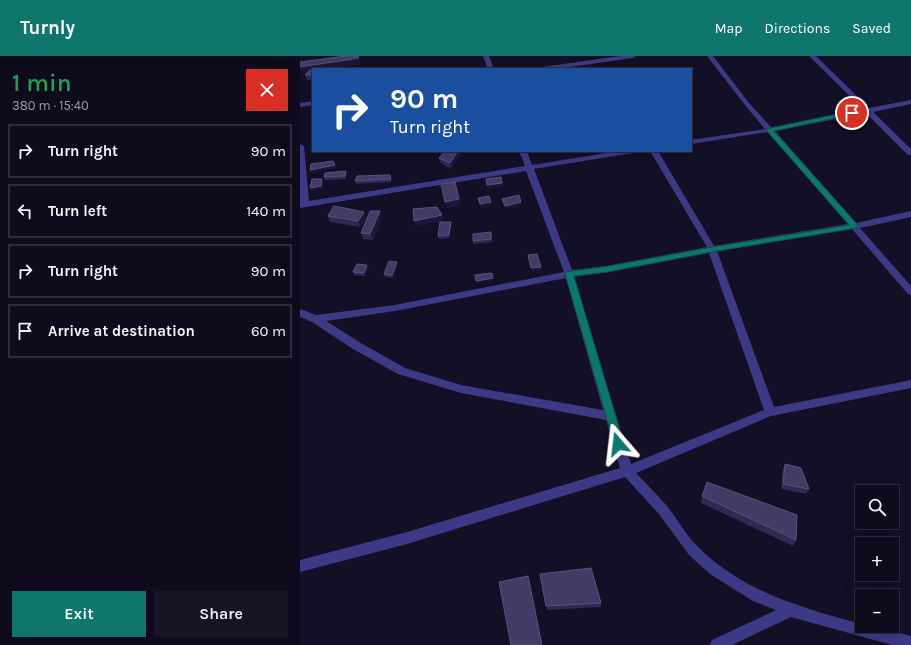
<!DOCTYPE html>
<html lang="en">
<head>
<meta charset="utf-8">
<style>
	body { margin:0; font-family:Karla,sans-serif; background:#171425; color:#f1f3f6; height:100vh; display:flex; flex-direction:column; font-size:15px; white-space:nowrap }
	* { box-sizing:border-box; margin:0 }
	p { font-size:13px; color:#9b9ba3 }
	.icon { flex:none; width:22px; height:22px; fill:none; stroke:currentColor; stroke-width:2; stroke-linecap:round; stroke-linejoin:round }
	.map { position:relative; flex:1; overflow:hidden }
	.panel { display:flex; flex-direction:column; background:#0e0b1c; width:300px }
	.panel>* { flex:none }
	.hud { position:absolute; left:12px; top:12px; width:380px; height:84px; border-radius:0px; box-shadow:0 4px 16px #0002,0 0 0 1px #2e2b3b; background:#1a4fa0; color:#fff; overflow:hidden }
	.fabs { position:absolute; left:555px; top:429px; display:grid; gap:8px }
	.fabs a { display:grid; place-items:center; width:44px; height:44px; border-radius:0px; background:#0e0b1c; box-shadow:0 4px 16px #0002,0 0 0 1px #2e2b3b; font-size:20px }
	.pin { position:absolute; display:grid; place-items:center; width:34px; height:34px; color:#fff; margin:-17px; border:2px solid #fff; border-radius:50%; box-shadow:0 1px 4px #0007 }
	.me { position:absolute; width:44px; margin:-22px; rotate:343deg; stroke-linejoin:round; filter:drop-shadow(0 0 3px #0008) }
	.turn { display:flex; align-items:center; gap:14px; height:84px; padding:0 12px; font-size:18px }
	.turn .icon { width:52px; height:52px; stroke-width:2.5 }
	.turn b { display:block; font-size:28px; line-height:34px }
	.round { display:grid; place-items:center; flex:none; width:42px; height:42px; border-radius:0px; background:#171425 }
	.overview { display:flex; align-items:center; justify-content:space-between; height:68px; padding:0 12px }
	h1 { font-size:24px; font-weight:600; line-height:30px; color:#1e9e55 }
	.cta { display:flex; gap:8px; margin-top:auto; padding:8px 12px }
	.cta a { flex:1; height:46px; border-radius:0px; background:#0f766e; color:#fff; font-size:16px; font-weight:600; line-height:46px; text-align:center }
	.cta a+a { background:#171425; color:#f1f3f6 }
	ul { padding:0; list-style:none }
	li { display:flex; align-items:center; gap:12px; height:54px; margin:0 8px 6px; padding:0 4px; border:2px solid #2e2b3b; border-radius:0px }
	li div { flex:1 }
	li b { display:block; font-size:15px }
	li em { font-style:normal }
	header { display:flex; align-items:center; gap:24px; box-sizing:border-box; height:56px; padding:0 20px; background:#0f766e; color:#fff }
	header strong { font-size:19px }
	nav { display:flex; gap:22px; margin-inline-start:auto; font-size:14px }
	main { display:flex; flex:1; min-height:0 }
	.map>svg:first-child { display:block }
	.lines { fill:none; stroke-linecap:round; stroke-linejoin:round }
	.street { fill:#3d3a85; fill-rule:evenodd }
	.wall { fill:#312854 }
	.shaded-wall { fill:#1d163a }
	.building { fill:#433a66; stroke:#5a527e }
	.route { fill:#0f766e; stroke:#0a4d48 }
</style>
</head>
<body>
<header>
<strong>Turnly</strong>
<nav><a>Map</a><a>Directions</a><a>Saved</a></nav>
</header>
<main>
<section class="panel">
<div class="overview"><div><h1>1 min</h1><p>380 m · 15:40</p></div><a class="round" style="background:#d93025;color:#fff"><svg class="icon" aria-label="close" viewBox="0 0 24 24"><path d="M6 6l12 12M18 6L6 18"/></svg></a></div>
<ul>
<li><svg class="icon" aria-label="right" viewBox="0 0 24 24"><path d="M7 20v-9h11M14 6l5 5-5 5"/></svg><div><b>Turn right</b></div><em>90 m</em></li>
<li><svg class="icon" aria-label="left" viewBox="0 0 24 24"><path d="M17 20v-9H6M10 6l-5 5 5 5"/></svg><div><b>Turn left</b></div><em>140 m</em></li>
<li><svg class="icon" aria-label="right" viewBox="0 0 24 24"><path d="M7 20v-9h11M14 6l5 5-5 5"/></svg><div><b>Turn right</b></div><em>90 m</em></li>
<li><svg class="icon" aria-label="arrive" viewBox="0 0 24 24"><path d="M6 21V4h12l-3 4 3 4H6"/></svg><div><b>Arrive at destination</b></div><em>60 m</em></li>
</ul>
<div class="cta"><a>Exit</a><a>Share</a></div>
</section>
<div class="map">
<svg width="611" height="589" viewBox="0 0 611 589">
	<rect width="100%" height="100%" fill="#130f26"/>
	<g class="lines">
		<g class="street">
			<path d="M183,0h6l5,13h-6z"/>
			<path d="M320,0h16l-3,2 -77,11h-17l3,-2z"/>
			<path d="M407,0h6l36,47 23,25 91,-19 -54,-53h7l53,52 42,-8v4l-38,8 38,37v6h-3l-42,-42 -91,18 81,92 55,-12v6l-51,11 51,58v9l-3,-1 -56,-65 -135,22 57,156 137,-27v8l-140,28 -135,57c10,11 21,21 31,33 11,13 19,30 31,41 44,44 106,62 164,77v2h9l40,10v9h-19l-101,-28 -59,28h-22l2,-5 64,-30 -23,-9 -43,-27 -21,-19 -30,-41 -34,-37 -218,67 -107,28v-12l107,-28 213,-64 -14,-48 -145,-27 -63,-19 -45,-25 -41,-27 -12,-5v-8l16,6 79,-10 169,-33 -38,-101 -226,37v-64l4,2 5,55 216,-35 -6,-15h8l5,14 87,-14h18l-4,2 -99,16 38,101 36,-4 99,-19 -57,-96h8l56,95 134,-22 -80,-92 -77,12v-4l74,-11 -20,-24zM409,197l55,157 -133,54 -57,-187 34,-5zM266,222l37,132 -142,-25 -56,-17 -44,-25 -35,-22 69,-10z"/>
			<path d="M13,45v4l-13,2v-4z"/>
		</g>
	</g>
	<g class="wall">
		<path d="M61,8l-48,5v11h-6l-2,-5 3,-3 -6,1 -2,-6z"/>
		<path d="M160,99l-9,14 -10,-6 -2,-5z"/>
		<path d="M47,118l-1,5 -21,1 -1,-3z"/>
		<path d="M90,119l2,7 -36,2 -1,-3z"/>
		<path d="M64,156l2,6 -6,9 -30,-5 -2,-6z"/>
		<path d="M82,161l-9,23 -10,-1 -2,-6z"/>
		<path d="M151,166v3l-2,13 -10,1 -1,-3z"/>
		<path d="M191,176l1,10 -19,2v-3z"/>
		<path d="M98,209l-5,13 -8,-1 -1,-3z"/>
		<path d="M69,212l-4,8 -11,-1 -1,-3z"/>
		<path d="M485,408l24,25 -3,5 -25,-5 2,-20z"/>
		<path d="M402,440l94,44 -3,6 -92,-43z"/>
		<path d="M240,518l61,29v4l-54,3z"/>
	</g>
	<g class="shaded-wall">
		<path d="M59,2l2,6 -34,5h-14v2l-11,2 -2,-6z"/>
		<path d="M158,95h2v4l-9,14 -1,-6z"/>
		<path d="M35,109l2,3 -26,5 -1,-3z"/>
		<path d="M46,115l1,3 -1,5 -1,-3z"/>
		<path d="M22,123l1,3v7l-11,2 -2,-3z"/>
		<path d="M202,127l1,3 -15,2 -1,-3z"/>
		<path d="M159,143l1,6 -13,3 -2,-6z"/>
		<path d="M191,146v3l-11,2v-3z"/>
		<path d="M221,146l1,3 -17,4v-3z"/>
		<path d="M80,155l2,6 -9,23 -3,-6z"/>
		<path d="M64,156l2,6 -6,9 -2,-6z"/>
		<path d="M142,159l1,6 -28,6 -1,-6z"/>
		<path d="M97,206l1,3 -5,13 -1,-3z"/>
		<path d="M67,209l2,3 -4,8 -1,-3z"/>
		<path d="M241,211v3l-9,1 -1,-3z"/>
		<path d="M193,222v3l-16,2 -1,-2z"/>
	</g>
	<g class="building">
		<path d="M46,0h12l1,2 -59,9v-5z"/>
		<path d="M10,14h3v4l-8,1z"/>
		<path d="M145,95h13l-8,12 -11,-5z"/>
		<path d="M33,105l2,4 -25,5 1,-6z"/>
		<path d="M46,115l-1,5 -21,1 1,-4z"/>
		<path d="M90,119l1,4 -36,2 2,-5z"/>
		<path d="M201,121l1,6 -15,2 -1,-6z"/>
		<path d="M12,123h10l-1,7 -11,2z"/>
		<path d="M155,126l4,17 -14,3 -4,-18z"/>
		<path d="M219,139l2,7 -16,4 -3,-7z"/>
		<path d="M189,140l2,6 -11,2 -2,-6z"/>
		<path d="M34,150l30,6 -6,9 -30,-5z"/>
		<path d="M137,151l5,8 -28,6 -1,-12z"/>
		<path d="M70,155h10l-10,23 -9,-1z"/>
		<path d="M140,166h11l-2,13 -11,1z"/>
		<path d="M191,176v7l-18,2v-7z"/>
		<path d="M237,198l4,13 -10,1 -3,-13z"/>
		<path d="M89,205l8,1 -5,13 -8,-1z"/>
		<path d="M57,208l10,1 -3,8 -11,-1z"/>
		<path d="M192,217l1,5 -17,3 -1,-6z"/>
		<path d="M485,408l16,4 8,21 -26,-5z"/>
		<path d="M407,426l90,33 -1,25 -94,-44z"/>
		<path d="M291,512l10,35 -55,3 -6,-32z"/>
		<path d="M228,520l14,69h-31l-12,-63z"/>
	</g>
	<path class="route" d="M552,55l4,2 -1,1 -81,17 83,93v4l-145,24 -104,20 -34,4 50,168 -2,3 -4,1 -3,-1 -50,-173 1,-2 42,-6 104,-19 137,-22 -83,-95 4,-2z"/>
</svg>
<div class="fabs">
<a><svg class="icon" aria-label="search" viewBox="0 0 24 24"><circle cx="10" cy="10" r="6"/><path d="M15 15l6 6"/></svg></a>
<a>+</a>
<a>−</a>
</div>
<div class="pin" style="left:552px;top:57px;background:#d93025"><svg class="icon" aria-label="arrive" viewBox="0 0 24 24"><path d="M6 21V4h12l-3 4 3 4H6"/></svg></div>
<svg class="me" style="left:318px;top:388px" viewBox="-20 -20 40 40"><path d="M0-17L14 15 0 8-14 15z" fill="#0f766e" stroke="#fff" stroke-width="4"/></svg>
<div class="hud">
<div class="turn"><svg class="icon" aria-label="right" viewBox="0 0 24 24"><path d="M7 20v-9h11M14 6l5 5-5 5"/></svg><div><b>90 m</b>Turn right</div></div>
</div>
</div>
</main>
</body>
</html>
